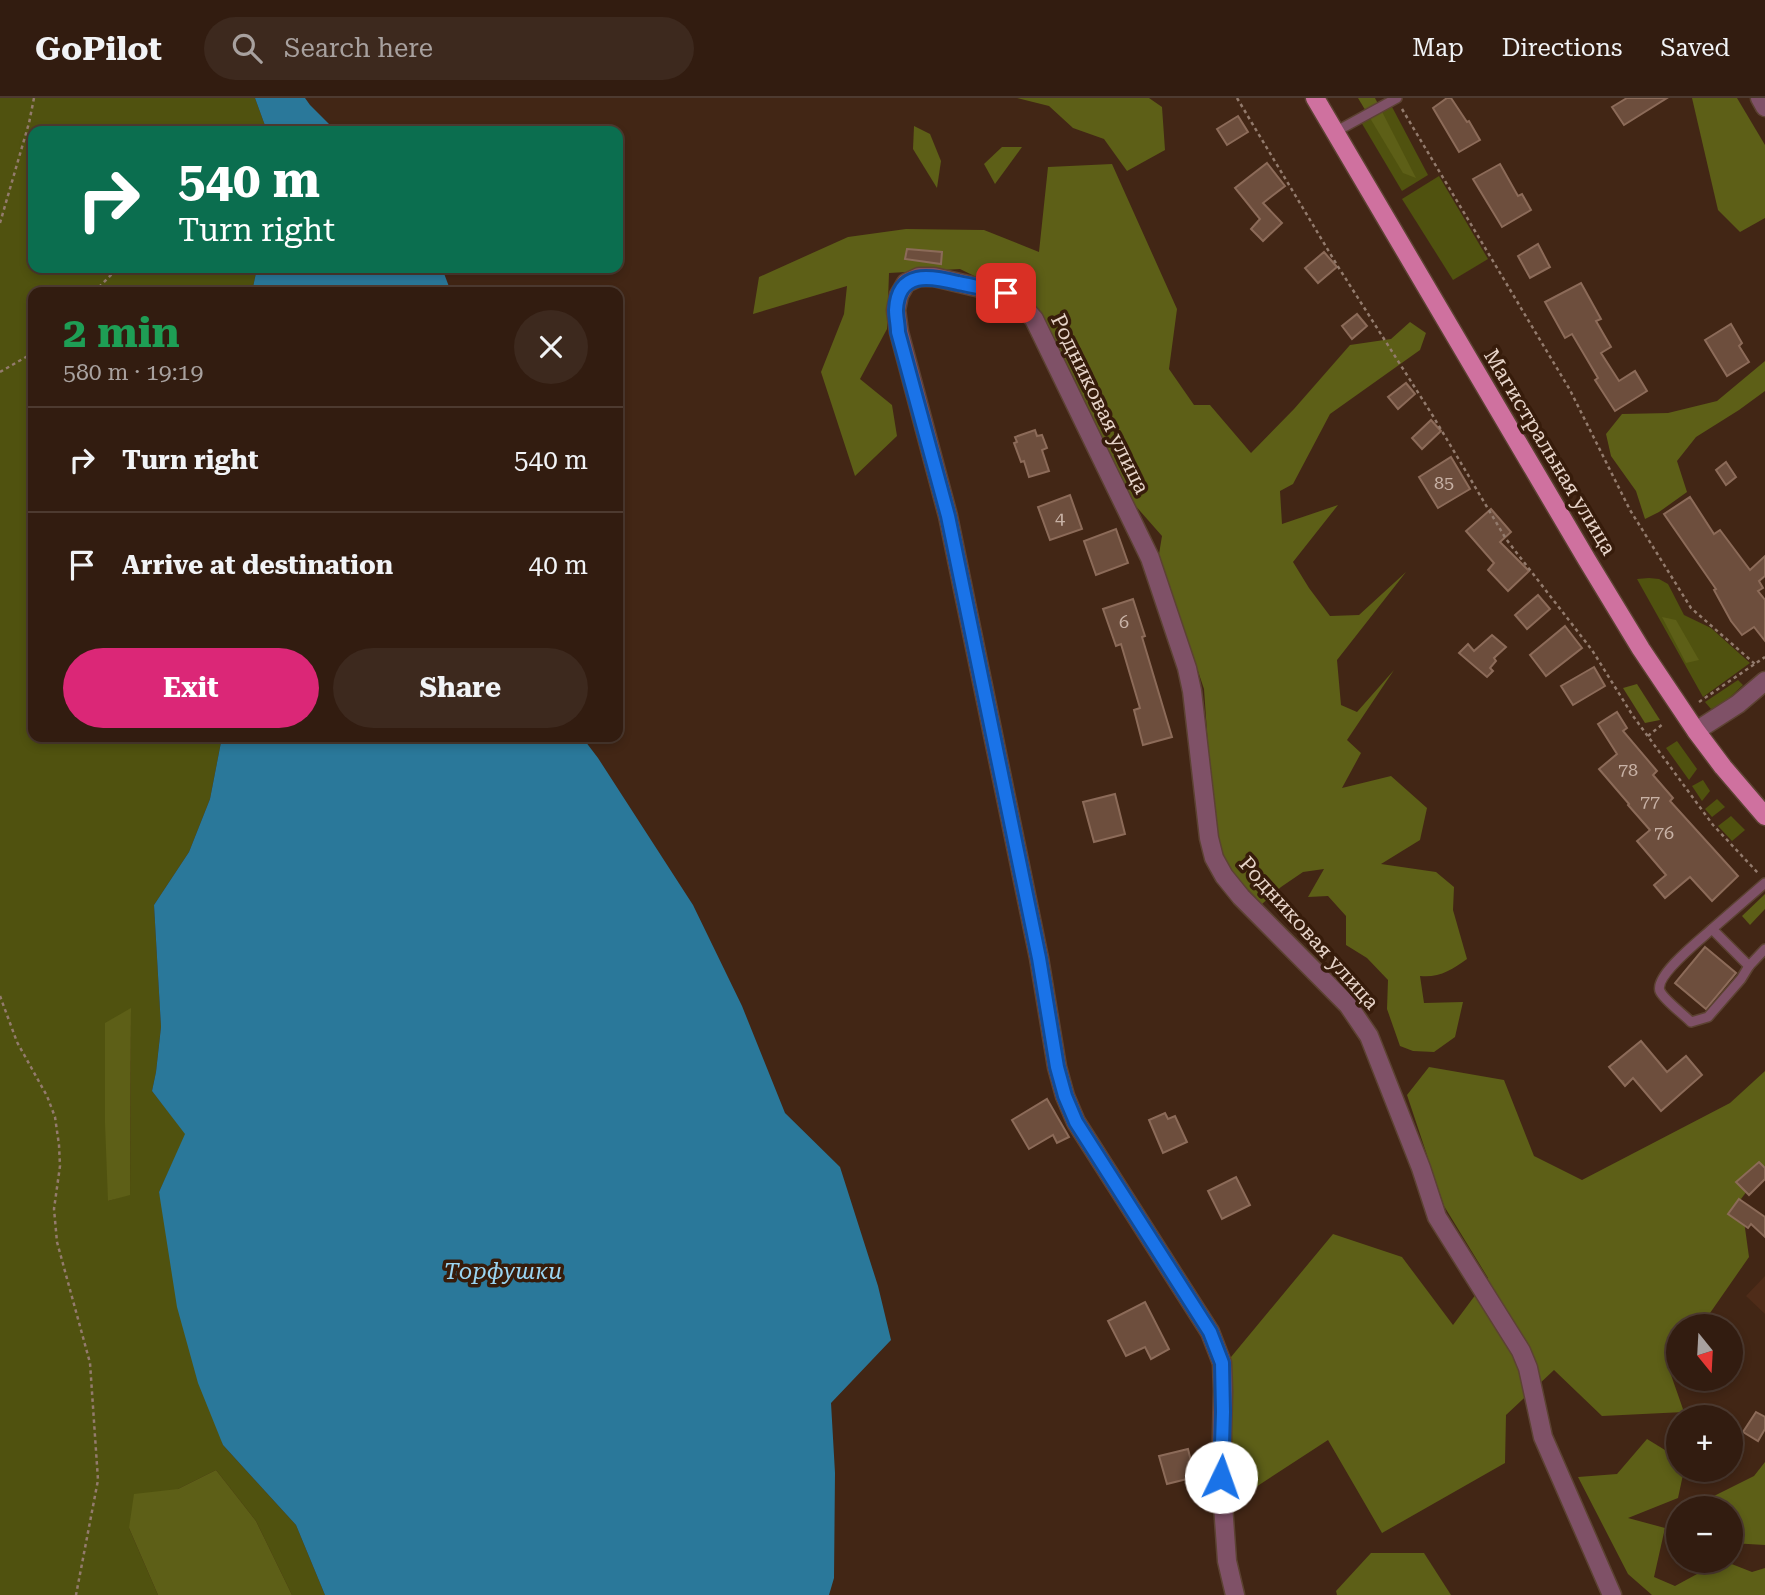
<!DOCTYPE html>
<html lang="en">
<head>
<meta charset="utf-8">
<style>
	body { margin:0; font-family:"Roboto Serif",serif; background:#3d291e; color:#f1f3f6; height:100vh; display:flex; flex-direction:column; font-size:26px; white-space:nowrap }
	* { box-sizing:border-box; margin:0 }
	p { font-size:23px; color:#a8a19f }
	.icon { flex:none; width:38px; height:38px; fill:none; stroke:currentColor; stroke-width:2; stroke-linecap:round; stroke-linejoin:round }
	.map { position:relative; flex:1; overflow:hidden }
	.panel { position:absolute; left:28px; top:189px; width:595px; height:455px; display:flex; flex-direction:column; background:#321c10; border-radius:14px; box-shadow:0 4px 10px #0003,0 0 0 2px #4d3a30 }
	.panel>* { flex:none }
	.top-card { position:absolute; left:28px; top:28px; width:595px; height:147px; border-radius:14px; box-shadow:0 4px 10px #0003,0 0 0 2px #4d3a30; background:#0b6e4f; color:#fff; overflow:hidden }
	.needle { width:46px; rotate:162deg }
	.buttons { position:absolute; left:1666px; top:1216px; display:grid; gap:14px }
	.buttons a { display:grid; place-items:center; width:77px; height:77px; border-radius:50%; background:#321c10; box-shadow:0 4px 10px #0003,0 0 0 2px #4d3a30; font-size:35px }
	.pin { position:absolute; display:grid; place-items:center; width:60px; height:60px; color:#fff; margin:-30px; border-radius:14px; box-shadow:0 4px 10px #0006 }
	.me { position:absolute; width:77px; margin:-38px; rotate:3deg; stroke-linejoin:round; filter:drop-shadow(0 0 5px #0008) }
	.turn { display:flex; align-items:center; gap:24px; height:147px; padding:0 35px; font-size:32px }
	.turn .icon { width:91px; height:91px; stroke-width:2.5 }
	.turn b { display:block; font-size:49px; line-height:60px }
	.round { display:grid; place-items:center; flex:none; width:74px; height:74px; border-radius:37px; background:#3d291e }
	.summary { display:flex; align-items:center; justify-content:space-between; height:119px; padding:0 35px }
	h1 { font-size:42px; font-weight:700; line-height:52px; color:#1e9e55 }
	.action { display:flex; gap:14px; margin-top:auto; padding:14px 35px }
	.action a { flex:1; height:80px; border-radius:42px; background:#db2777; color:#fff; font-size:28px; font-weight:700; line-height:80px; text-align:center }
	.action a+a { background:#3d291e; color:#f1f3f6 }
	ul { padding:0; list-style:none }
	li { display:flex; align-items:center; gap:21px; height:105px; padding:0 35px; border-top:2px solid #4d3a30 }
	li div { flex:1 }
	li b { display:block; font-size:26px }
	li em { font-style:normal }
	header { display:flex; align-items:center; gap:42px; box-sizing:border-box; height:98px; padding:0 35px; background:#321c10; border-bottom:2px solid #4d3a30 }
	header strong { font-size:33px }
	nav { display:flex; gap:38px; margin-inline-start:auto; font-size:24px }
	.search { width:490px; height:63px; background:#3d291e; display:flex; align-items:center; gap:18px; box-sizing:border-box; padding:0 24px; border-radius:38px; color:#a8a19f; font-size:26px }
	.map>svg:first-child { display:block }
	.built { fill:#4f2c19 }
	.green { fill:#50520f; fill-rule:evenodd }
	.forest { fill:#5d5f17 }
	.water { fill:#2a789a }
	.building { fill:#6d4e3d; stroke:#8c6b59; stroke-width:2 }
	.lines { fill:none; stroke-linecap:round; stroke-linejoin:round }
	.service-casing { stroke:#5c4232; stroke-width:12 }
	.minor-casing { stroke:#5c4232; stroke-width:21 }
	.primary-casing { stroke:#5c4232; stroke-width:21 }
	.path { stroke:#937b6d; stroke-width:2.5; stroke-dasharray:3.5 3.5; stroke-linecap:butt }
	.service { stroke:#7f5167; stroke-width:9 }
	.minor { stroke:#7f5167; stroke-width:18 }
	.primary { stroke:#cf719f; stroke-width:18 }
	.route-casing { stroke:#114b97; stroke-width:18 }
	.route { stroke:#1a73e8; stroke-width:12 }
	.labels { text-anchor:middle; stroke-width:7; stroke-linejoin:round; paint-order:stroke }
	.number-label { font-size:18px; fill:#c8b2a6 }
	.street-label { font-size:21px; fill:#e7d4c9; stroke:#371c0b }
	.water-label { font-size:23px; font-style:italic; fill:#9ad5f2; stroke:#371c0b }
</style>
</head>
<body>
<header>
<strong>GoPilot</strong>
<div class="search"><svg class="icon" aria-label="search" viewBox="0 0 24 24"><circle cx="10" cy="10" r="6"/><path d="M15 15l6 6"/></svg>Search here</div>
<nav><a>Map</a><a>Directions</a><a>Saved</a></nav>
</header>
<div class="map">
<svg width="1765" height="1497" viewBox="0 0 1765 1497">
	<rect width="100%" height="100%" fill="#422615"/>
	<path class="built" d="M1765,1178v38l-19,-18z"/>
	<g class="green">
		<path d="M0,0h255l12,33h-234v137h224l-5,24h-219v445h189l-12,62 -21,53 -35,53 7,122 -5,45 -4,19 34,43 -27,58 64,253 73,80 29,70h-33l-36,-74 -40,-51 -38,19 -49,39 29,67h-158zM131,910l-1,186 -22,7v-1z"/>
		<path d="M1391,7l37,70 -26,16 -41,-69z"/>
		<path d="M1439,78l49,83 -35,21 -51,-81z"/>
		<path d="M1649,480l10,1 9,5 16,31 27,13 39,35 -47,34 -66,-118z"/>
		<path d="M1738,582l5,5c-10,9 -19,20 -32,24l-6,-7z"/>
		<path d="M1677,643l20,28 -8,11 -23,-32z"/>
		<path d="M1703,682l7,11 -8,10 -10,-15z"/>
		<path d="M1717,701l8,8 -13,10 -7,-8z"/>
		<path d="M1731,718l14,14 -13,11 -14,-15z"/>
	</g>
	<g class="forest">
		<path d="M1017,0h132l13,9 3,43 -38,21 -23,-32 -31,-11 -24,-22z"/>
		<path d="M1358,0h17l41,80 -13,-5z"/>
		<path d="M1692,0h45l28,47v73l-25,14 -22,-22z"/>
		<path d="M914,28l16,8 11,27 -4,27 -24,-39z"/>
		<path d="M1002,49h20l-27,37 -11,-20z"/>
		<path d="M1112,66l65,145 -8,60 25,36h16l41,48 43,-44 56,-64 41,-6 19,-17 16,11 -6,17 -90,64 -37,70 -13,7 2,33 56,-19 -45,57 16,26 21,28 29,-1 47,-43 -69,88 4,45 16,7 37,-42 -47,70 14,13 -19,35 49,-12 36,32 -7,32 -39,24 55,8 18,15 -1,23 14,49c-15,11 -28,19 -47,17l4,27 39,-1 -8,35 -21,15 -21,-1 -13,-5 -13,-37 1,-29 -21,-22 -21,-13v-29l-18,-20 -20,1 16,-28 -21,3 -22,15 -19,17 -35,-36 -14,-50 -9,-129 -45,-135 3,-18 -29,-33 -59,-125 -42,-74 -72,-35 -71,4 -2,56 -27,50 32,26 5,31 -42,40 -34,-104 23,-58 3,-28 -94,28 6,-37 89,-40 58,-8 78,1 55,22 9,-85z"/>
		<path d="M1765,263v30l-26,19 -43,27 -19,24 10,31 -28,20 -14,7 -9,-28 -25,-35 -5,-22 16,-20 46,-1 49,-12z"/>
		<path d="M1662,519l14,3 23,40 -13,3z"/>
		<path d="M1637,586l23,36 -15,3 -22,-35z"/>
		<path d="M1765,796v15l-15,16 -8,-9z"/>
		<path d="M131,910l-1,187 -22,6 -3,-78v-100z"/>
		<path d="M1429,969l75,13 30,76 48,24 148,-77 35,-32v96l-24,32 8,58 -48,69h-23v34l-8,12 14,40 -82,4 -48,-46 -48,45 -1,48 -123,70 -54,-93 -95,62 -2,-145 102,-123 69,23 51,68 35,-47 -44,-72 -37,-111z"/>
		<path d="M1647,1341l31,19v12h6l-6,28 -50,20 37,10 -11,49 21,9 46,-25h3l28,11 13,-4v27h-113l-24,-21 -50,-97 39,-3z"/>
		<path d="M1765,1364v83l-34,-2v-35h-41l64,-32z"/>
		<path d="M216,1372l40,51 36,74h-134l-29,-67 5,-34 44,-5z"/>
		<path d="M1371,1455h53l27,42h-114l-1,-4z"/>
	</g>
	<g class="water">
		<path d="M255,0h50l5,7 26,26h-69z"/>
		<path d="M257,170h185l9,24h-199z"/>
		<path d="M222,639h360l16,21 95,147 49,101 43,107 55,54 38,119 13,54 -60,63 4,70 -1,105 -5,17h-504l-29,-70 -73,-80 -25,-62 -21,-76 -18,-115 26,-58 -33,-43 4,-19 5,-45 -7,-122 35,-53 21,-53z"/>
	</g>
	<g class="building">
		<path d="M1447,0h4l16,24 2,-1 11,19 -21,12 -26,-44z"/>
		<path d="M1627,0h40l-43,27 -12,-18z"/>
		<path d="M1238,18l10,16 -21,13 -10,-16z"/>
		<path d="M1267,65l18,23 -22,17 19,20 -19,18 -12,-12 9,-10 -25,-31z"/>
		<path d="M1500,66l18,32 4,-2 9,16 -29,17 -29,-48z"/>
		<path d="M1538,146l12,23 -20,11 -12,-22z"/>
		<path d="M907,151l35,3 -1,12 -36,-5z"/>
		<path d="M1324,154l13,15 -19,16 -13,-15z"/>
		<path d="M1581,185l20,36 -5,2 15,26 -10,6 18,28 16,-10 12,20 -32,20 -20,-31 3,-2 -26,-44 -7,4 -20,-36z"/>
		<path d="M1357,216l10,12 -15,13 -10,-13z"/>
		<path d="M1731,226l11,19 -3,3 10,16 -22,14 -22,-36z"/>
		<path d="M1406,285l9,11 -17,15 -10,-12z"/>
		<path d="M1431,322l10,11 -19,18 -10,-11z"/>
		<path d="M1035,332l2,6 5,-1 5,13 -5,2 7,21 -20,6 -5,-16 -3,1 -7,-19 3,-1 -2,-5z"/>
		<path d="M1451,359l19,32 -32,19 -19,-31z"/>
		<path d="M1726,364l10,15 -10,8 -10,-15z"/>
		<path d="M1070,397l12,34 -32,11 -12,-33z"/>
		<path d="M1690,399l24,37 6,-4 30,40 15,-14v20l-6,5 4,7 -5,3 7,9v41l-11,-14 -12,8 -11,-14 -17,-31 2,-1 -52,-75z"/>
		<path d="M1491,411l20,23 -11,10 29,29 -21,20 -20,-21 6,-7 -28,-32z"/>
		<path d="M1116,431l12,34 -32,12 -12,-34z"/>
		<path d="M1538,497l12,14 -23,20 -12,-14z"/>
		<path d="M1133,501l12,37 -3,1 30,100 -29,8 -9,-35 6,-2 -19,-64 -5,2 -13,-37z"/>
		<path d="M1565,528l17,22 -36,28 -16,-21z"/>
		<path d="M1492,537l14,12 -12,11 2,3 -6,7 3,3 -6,6 -28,-24 9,-9 6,7z"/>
		<path d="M1594,569l11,19 -32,19 -12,-19z"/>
		<path d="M1617,614l10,16 -4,3 34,40 -4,4 20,23 -3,3 68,75 -26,25 -22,-24 -25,21 -11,-13 12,-10 -29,-34 13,-11 -22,-25 1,-1 -30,-35 18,-15 -19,-30z"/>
		<path d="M1115,696l10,40 -31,8 -11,-40z"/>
		<path d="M1705,849l31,26 -30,36 -31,-26z"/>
		<path d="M1641,943l26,31 19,-16 16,19 -41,36 -28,-33 -8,8 -16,-19z"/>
		<path d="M1047,1001l22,38 -12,6 -4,-8 -24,14 -17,-29z"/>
		<path d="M1165,1015l3,6 7,-3 12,26 -24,11 -14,-33z"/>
		<path d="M1759,1064l6,6v11l-16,16 -13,-13z"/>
		<path d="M1236,1079l14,28 -28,14 -14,-28z"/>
		<path d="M1739,1101l26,18v20l-14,-13 -3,4 -20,-14z"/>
		<path d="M1145,1204l24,47 -18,10 -6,-12 -19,9 -18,-35z"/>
		<path d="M1756,1314l9,5v12l-7,12 -15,-9z"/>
		<path d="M1188,1351l7,28 -28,7 -8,-28z"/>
	</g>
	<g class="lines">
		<defs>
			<g id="service">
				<path d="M1335,34l62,-34"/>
				<path d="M1765,785l-53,46 37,37 16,-17"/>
				<path d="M1712,831c-11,10 -58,47 -52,62 3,8 23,23 31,31l17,-5 33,-38 8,-13"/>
			</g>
			<g id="minor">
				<path d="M1760,0l5,9"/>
				<path d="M1696,633l42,-27 27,-23"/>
				<path d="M1235,1497l-8,-34 -6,-84 2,-86 -1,-28 -12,-31 -134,-210 -11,-26 -8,-29 -18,-109 -91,-442 -49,-184 -3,-22 3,-15 7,-12 13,-6h15l72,17 11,6 17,19 116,239 37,110 5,23 17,147 5,20 10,18 17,21 107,108 21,31 52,132 16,49 84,134 7,17 15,69 69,158"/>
			</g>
			<path id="primary" d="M1315,0l272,462 54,89 55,82 27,36 42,49"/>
		</defs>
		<use href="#service" class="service-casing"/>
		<use href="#minor" class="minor-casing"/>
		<use href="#primary" class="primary-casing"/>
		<g class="path">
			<path d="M1237,0l100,167 96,151 73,123 86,111 41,66 80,109 45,48"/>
			<path d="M1402,11l168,281 60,120 61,98 64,56"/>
			<path d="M0,125l29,-100 5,-25"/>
			<path d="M94,194l24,-24"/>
			<path d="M0,274l33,-19"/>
			<path d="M1699,604l66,-45"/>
			<path d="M1648,638l16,-13"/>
			<path d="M0,898l17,46 30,54 8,21 4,28 1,21 -6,43 3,33 33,121 8,117 -22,115"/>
		</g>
		<use href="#service" class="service"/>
		<use href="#minor" class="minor"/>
		<use href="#primary" class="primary"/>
	</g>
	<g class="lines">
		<defs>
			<path id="route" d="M1006,195c-16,-3 -32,-7 -48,-10 -28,-7 -60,-13 -62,27 0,7 2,15 2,22l50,184 91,442 18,109 8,29 11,26 134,210 12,31 1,49 -2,65"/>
		</defs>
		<use href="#route" class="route-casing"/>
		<use href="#route" class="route"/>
	</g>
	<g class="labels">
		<g class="number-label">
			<text x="1444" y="391">85</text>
			<text x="1060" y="426">4</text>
			<text x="1124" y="530">6</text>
			<text x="1628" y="678">78</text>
			<text x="1650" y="710">77</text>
			<text x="1664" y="741">76</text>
		</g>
		<g class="street-label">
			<text transform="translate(1100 306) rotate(64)" y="7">Родниковая улица</text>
			<text transform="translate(1550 354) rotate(59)" y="7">Магистральная улица</text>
			<text transform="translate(1309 835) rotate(48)" y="7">Родниковая улица</text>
		</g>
		<g class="water-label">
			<text x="503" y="1181">Торфушки</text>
		</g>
	</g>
</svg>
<div class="buttons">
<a><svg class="needle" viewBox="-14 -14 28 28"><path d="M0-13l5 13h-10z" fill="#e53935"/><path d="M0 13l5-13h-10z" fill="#a8a19f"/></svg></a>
<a>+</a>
<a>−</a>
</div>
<div class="pin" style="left:1006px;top:195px;background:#d93025"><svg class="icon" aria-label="arrive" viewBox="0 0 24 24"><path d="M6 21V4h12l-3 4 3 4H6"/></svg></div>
<svg class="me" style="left:1221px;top:1379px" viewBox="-20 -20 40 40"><circle r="19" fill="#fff"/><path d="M0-13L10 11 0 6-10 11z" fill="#1a73e8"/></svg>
<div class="top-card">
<div class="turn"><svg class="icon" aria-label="right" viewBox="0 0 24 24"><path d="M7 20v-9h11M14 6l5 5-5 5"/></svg><div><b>540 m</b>Turn right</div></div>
</div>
<section class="panel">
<div class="summary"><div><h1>2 min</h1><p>580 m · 19:19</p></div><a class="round"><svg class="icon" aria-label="close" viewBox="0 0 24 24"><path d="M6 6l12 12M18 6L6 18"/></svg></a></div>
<ul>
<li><svg class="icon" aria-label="right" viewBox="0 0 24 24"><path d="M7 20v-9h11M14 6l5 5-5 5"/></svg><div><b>Turn right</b></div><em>540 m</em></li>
<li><svg class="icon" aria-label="arrive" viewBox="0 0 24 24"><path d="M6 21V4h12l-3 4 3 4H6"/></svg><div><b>Arrive at destination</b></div><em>40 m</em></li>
</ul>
<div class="action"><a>Exit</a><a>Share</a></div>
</section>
</div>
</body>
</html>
